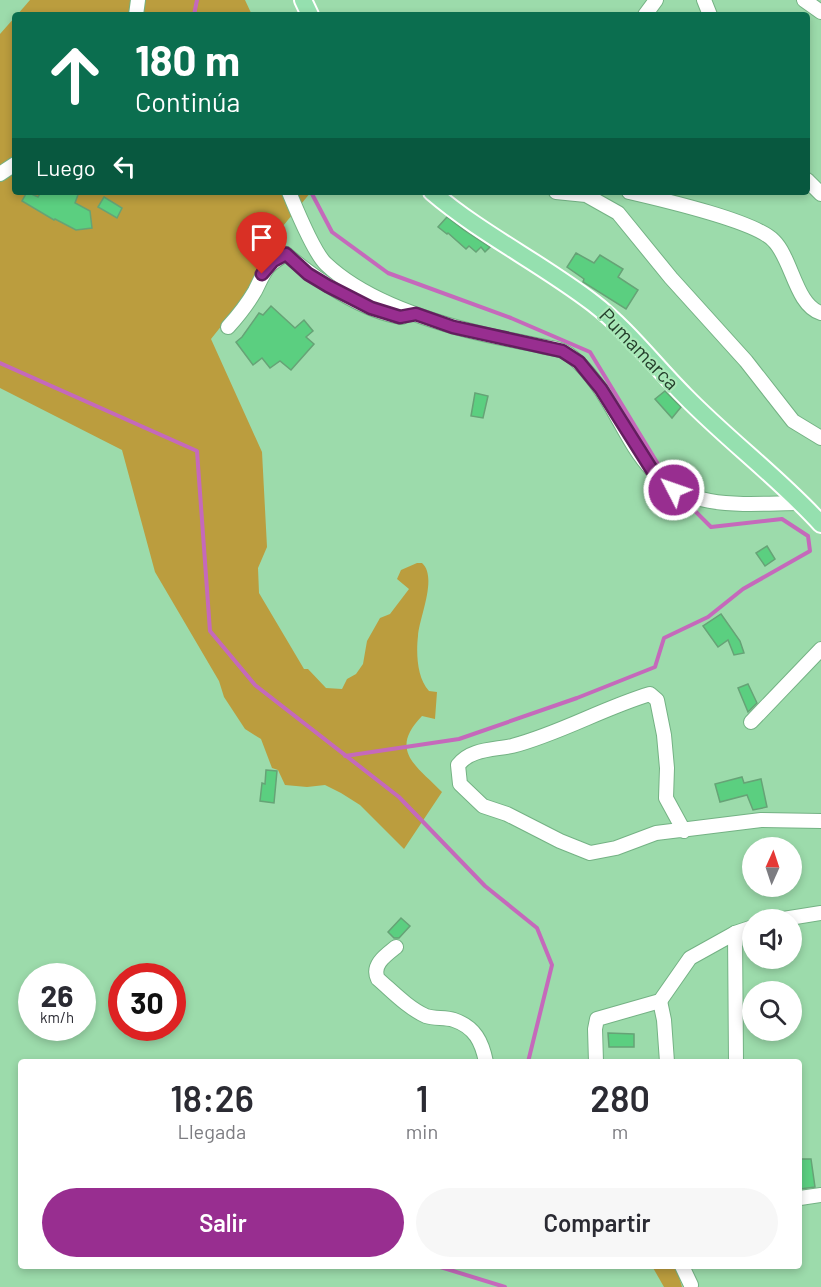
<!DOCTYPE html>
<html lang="es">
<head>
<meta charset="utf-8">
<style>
	body { margin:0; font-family:Barlow,sans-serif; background:#f7f7f7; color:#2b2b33; height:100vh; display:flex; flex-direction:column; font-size:22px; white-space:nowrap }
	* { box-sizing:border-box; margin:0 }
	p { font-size:20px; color:#7c7c81 }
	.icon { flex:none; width:33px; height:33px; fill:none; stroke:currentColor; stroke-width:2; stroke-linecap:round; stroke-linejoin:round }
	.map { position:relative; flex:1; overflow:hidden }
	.drawer { position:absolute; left:18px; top:1059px; width:784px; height:210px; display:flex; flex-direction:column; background:#fff; border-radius:6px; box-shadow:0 3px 9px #0003 }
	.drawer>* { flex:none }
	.top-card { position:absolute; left:12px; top:12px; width:798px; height:183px; border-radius:6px; box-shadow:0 3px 9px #0003; background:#0b6e4f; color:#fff; overflow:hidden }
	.needle { width:39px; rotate:3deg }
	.buttons { position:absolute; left:742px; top:837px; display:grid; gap:12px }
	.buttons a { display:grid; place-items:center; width:60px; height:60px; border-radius:50%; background:#fff; box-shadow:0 3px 9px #0003; font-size:30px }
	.speed { position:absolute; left:18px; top:963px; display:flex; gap:12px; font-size:30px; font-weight:700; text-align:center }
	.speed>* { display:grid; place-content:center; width:78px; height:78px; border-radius:50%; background:#fff; box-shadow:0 3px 9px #0003; line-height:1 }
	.speed small { font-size:15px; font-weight:400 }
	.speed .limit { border:9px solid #d22; background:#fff; color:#111 }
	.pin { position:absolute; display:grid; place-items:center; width:51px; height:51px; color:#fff; margin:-62px -26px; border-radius:50% 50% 50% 0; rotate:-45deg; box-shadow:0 0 6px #0007 }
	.pin .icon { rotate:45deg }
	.me { position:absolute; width:66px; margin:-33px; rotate:311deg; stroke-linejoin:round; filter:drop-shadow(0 0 4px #0008) }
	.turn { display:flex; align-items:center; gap:21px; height:126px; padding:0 24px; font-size:27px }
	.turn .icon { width:78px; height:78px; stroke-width:2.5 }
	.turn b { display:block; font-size:42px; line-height:51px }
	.then { display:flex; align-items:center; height:57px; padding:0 24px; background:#0003; gap:12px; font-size:22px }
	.eta { display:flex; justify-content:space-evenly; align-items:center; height:102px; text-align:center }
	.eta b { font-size:36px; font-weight:600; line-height:42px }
	.action { display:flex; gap:12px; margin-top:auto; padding:12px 24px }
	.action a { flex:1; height:69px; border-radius:36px; background:#982e90; color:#fff; font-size:24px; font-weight:600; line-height:69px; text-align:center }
	.action a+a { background:#f7f7f7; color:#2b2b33 }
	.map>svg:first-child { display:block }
	.green { fill:#bb9d3e }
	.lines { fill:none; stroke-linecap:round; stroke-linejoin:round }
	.stream { stroke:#c569bb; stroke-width:4 }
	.building { fill:#5bcf80; stroke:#66a376; stroke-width:1.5 }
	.minor-casing { stroke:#74b284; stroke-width:16 }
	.major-casing { stroke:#fff; stroke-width:20 }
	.minor { stroke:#fff; stroke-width:14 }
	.major { stroke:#95e0af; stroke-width:16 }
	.route-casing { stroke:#631e5e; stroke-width:15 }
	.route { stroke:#982e90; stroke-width:10 }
	.labels { text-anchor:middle; stroke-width:4.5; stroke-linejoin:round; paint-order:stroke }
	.street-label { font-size:20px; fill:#253f2c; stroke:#a9e8b8 }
</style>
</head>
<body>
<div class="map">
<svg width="821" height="1287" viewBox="0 0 821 1287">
	<rect width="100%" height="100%" fill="#9cdbab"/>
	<g class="green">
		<path d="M30,0h215l7,15h-235z"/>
		<path d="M15,17v175h296l-47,57 -7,32 -46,58 51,113 5,95 -9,21 1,25 45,76h4l18,19 16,1 5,-10 9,-5 7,-10 4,-23 13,-23 10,-4 19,-25 -12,-10 4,-9 16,-7h5c16,14 -3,55 -4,73 -2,17 -1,42 11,55l8,1 -2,27 -13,-3c-34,35 -5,50 20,76l-38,57 -44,-44 -19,-12 -16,-8 -18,2 -22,-2 -7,-15 -6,-2 -11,-29 -16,-10 -21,-32 -5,-16 -64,-109 -33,-122 -122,-62v-354z"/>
		<path d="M652,1266h24l6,21h-18z"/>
	</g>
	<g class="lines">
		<g class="stream">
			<path d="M194,15l3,-15"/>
			<path d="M311,192l21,40 56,41 123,45 79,34 74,122"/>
			<path d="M0,363l197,88 13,180 45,54 144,112 86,89 52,42 15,37 -24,97"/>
			<path d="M345,756l114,-17 118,-41 78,-31 9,-29 44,-21 35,-28 67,-38 -2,-15 -26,-17 -71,8 -28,-28"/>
			<path d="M437,1266l68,21"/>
		</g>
	</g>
	<g class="building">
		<path d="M27,192l11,5 3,-5h38l-4,11 15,8 2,17 -16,2 -21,-11 -1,1 -32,-19z"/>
		<path d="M104,197l18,11 -5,10 -19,-11z"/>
		<path d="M447,217l17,13 26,17 -5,5 -4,-5 -5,5 -7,-6 -3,3 -18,-16 -1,1 -9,-7z"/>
		<path d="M576,253l18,10 6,-8 23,14 -5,8 20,13 -12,19 -43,-27 1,-3 -17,-12z"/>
		<path d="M271,306l24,22 9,-8 9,11 -7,6 8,7 -23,26 -11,-9 -10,7 -8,-10 -9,7 -17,-23 6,-5 17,-24 4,2z"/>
		<path d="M665,391l16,16 -9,11 -17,-19z"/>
		<path d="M475,393l13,3 -5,22 -12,-2z"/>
		<path d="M767,546l8,13 -10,7 -9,-13z"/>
		<path d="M721,614l19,27 4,12 -10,2 -6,-15 -10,7 -15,-21z"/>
		<path d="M748,684l9,19 -9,9 -10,-24z"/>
		<path d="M266,770l11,1 -3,32 -14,-2 2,-18 3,1z"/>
		<path d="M742,777l2,6 17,-4 6,28 -14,3 -6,-15 -27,7 -5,-18z"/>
		<path d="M401,918l9,8 -11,12h-5l-6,-6z"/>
		<path d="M608,1033l26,1v13h-25z"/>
		<path d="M801,1159h10l4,28 -15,2z"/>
	</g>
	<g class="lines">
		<defs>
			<g id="minor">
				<path d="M704,0l6,15"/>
				<path d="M804,0l17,12"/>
				<path d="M136,15l2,-15"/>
				<path d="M645,15l11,-15"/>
				<path d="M0,174l15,-10"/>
				<path d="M807,180l14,14"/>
				<path d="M289,192c7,17 25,61 37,72 40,38 109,59 161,71 18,4 36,7 54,11 7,2 15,2 22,5 19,10 34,32 45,50 14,23 26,50 44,69 37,43 99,33 150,33"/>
				<path d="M556,192l30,3 32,18 53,65 75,83 47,60 28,17"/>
				<path d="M629,192c30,7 127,29 145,49 18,18 22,65 47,72"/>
				<path d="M228,327c10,-11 20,-24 27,-36 10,-20 10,-25 31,-37 29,25 78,58 116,63"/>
				<path d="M751,722l70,-73"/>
				<path d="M684,831l-18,-33 1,-30 -3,-33 -7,-35 -7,-6c-47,14 -91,40 -138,52 -20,4 -42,3 -54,19l2,19 23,22 24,8 53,27 30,12 26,-5 40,-15 105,-13 60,1"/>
				<path d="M777,920l44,-7"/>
				<path d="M735,933l1,129"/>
				<path d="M396,947c-10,8 -25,18 -18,32 14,12 30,29 48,37 9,3 19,1 28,4 21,7 28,22 32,42"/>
				<path d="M660,1001l4,19 3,42"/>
				<path d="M596,1062l-1,-33 2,-10 63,-18 30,-43 45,-25 18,-6"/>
				<path d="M800,1198l21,-3"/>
				<path d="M682,1266l9,19"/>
			</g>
			<g id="major">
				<path d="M303,0l7,15"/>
				<path d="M432,192c49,42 109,71 161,111 35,27 61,62 92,93 44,45 94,82 136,128"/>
			</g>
		</defs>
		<use href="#minor" class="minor-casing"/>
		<use href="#major" class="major-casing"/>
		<use href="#minor" class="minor"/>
		<use href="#major" class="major"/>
	</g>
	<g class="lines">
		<defs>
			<path id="route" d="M262,274l11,-13 13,-7 22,20 20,12 43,22 29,9 16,-3 37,13 109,24 17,11 22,27 51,81 22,20"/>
		</defs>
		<use href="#route" class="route-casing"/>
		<use href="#route" class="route"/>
	</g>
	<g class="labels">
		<g class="street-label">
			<text transform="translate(639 349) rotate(46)" y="7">Pumamarca</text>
		</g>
	</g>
</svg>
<div class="buttons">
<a><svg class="needle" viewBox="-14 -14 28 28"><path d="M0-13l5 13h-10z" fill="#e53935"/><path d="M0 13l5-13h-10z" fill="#7c7c81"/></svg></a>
<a><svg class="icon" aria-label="sound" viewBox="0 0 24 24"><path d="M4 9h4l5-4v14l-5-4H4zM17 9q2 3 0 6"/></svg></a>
<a><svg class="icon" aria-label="search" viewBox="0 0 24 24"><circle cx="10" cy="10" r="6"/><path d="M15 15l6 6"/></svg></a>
</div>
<div class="speed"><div>26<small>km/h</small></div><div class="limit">30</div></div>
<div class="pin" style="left:262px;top:274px;background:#d93025"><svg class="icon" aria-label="arrive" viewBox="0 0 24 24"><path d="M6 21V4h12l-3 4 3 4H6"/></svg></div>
<svg class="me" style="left:674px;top:490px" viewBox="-20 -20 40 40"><circle r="17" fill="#982e90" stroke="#fff" stroke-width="3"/><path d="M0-11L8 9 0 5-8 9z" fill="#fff"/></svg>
<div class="top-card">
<div class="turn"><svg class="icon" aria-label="ahead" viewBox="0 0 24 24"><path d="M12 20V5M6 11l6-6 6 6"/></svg><div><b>180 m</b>Continúa</div></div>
<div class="then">Luego<svg class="icon" aria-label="left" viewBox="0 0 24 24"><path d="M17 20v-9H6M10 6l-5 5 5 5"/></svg></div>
</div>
<section class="drawer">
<div class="eta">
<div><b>18:26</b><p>Llegada</p></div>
<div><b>1</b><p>min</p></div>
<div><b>280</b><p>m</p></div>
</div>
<div class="action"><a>Salir</a><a>Compartir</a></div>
</section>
</div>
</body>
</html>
